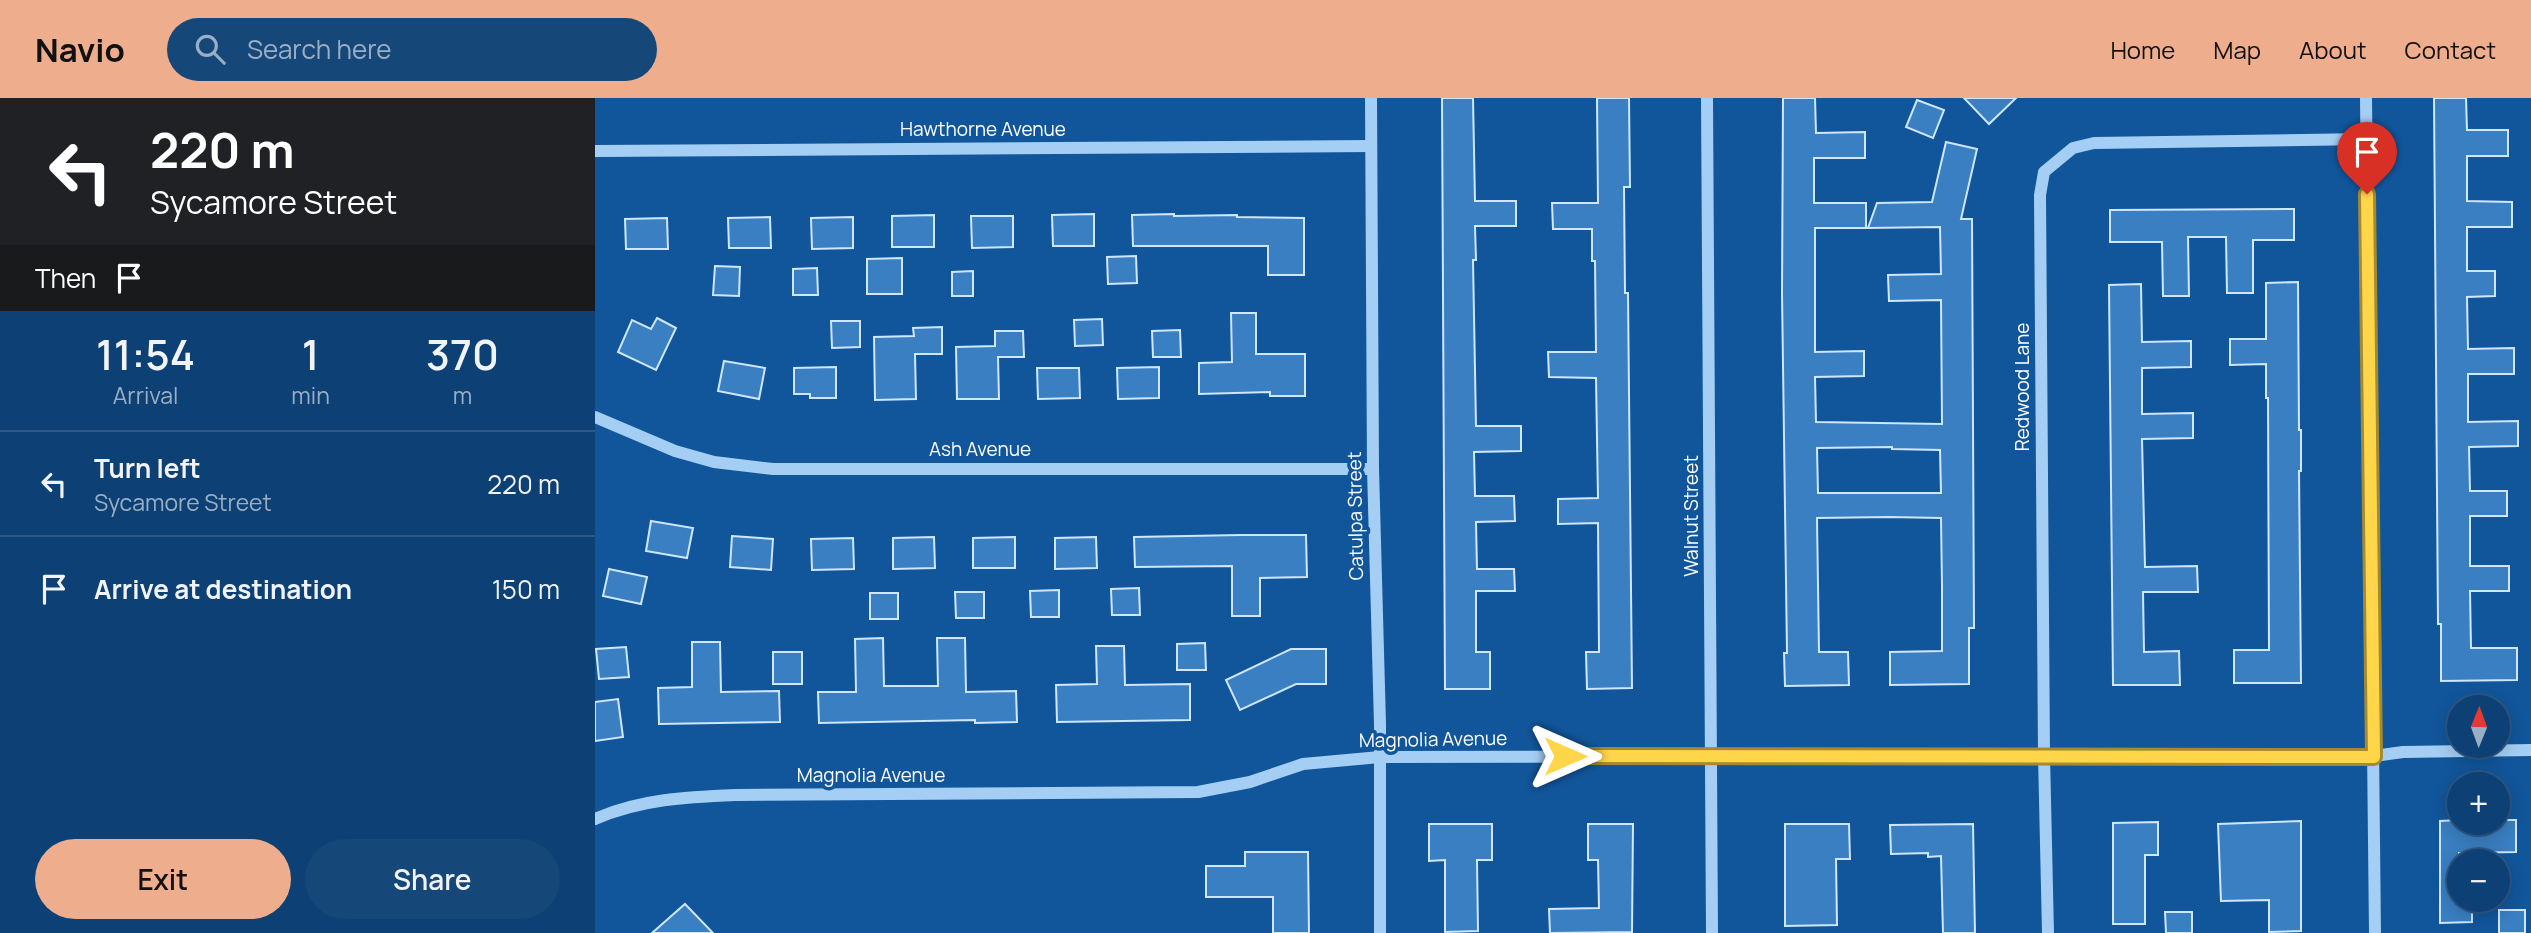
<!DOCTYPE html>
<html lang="en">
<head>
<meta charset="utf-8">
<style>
	body { margin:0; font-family:Manrope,sans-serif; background:#164779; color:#f1f3f6; height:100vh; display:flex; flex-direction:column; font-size:26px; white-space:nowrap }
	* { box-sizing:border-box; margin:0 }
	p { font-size:23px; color:#9aafc5 }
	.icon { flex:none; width:38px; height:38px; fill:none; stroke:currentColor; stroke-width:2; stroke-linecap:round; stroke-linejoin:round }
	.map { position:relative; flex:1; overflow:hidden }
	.side { display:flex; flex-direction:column; background:#0d4074; width:595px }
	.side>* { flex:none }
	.guide { background:#202124; color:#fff; overflow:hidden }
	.needle { width:46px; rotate:1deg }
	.controls { position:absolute; left:1852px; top:597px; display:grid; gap:14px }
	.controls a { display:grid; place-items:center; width:63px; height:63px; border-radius:50%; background:#0d4074; box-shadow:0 4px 18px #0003,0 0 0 2px #2d5986; font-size:35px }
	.pin { position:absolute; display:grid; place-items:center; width:60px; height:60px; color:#fff; margin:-72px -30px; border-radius:50% 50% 50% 0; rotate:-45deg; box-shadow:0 0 7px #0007 }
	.pin .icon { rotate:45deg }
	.me { position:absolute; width:77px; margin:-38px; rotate:90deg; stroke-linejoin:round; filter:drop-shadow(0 0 5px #0008) }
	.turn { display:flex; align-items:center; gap:24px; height:147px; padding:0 35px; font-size:32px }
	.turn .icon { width:91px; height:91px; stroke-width:2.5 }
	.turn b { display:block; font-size:49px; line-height:60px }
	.then { display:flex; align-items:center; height:66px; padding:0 35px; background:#0003; gap:14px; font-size:26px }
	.eta { display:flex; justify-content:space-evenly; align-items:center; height:119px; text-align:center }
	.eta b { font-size:42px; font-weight:600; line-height:49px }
	.button { display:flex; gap:14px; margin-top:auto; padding:14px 35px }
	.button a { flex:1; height:80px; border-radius:42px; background:#eead8d; color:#111; font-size:28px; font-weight:600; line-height:80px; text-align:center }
	.button a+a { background:#164779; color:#f1f3f6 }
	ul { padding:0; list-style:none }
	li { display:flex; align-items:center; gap:21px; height:105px; padding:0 35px; border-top:2px solid #2d5986 }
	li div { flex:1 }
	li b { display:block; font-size:26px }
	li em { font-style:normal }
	header { display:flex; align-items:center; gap:42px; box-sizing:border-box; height:98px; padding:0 35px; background:#eead8d; color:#111 }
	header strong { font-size:33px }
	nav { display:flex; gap:38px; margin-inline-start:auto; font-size:24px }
	.search { width:490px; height:63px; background:#164779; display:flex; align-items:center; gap:18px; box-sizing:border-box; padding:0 24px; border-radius:38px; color:#9aafc5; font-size:26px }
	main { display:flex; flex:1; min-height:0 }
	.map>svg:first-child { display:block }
	.building { fill:#3a7fc2; stroke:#cee6fe; stroke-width:2; fill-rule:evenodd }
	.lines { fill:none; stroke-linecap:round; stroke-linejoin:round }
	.minor { stroke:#a5cef4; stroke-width:12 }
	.route-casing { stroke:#a68a30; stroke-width:18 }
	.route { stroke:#ffd54a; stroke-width:12 }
	.labels { text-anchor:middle; stroke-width:7; stroke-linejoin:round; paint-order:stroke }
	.street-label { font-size:19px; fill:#fff; stroke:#11569b }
</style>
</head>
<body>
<header>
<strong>Navio</strong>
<div class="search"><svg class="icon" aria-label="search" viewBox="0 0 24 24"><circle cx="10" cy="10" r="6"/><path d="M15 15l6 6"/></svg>Search here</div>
<nav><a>Home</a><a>Map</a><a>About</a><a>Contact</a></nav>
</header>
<main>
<section class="side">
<div class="guide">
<div class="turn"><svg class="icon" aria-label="left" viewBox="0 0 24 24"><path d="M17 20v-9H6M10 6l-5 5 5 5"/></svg><div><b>220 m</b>Sycamore Street</div></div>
<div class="then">Then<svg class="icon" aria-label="arrive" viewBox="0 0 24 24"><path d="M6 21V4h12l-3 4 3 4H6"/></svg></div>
</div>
<div class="eta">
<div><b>11:54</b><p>Arrival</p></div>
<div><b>1</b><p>min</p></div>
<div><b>370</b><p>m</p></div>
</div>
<ul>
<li><svg class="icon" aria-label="left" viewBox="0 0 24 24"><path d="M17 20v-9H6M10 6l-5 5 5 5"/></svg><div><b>Turn left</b><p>Sycamore Street</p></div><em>220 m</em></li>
<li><svg class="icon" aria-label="arrive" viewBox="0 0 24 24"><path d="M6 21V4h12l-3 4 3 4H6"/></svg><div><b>Arrive at destination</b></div><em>150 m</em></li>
</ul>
<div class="button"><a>Exit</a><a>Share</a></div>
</section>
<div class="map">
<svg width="1936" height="835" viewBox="0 0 1936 835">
	<rect width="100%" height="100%" fill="#11569b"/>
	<g class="building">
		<path d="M847,0h31l2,103h41v25h-41l1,34h-3l3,166h45v25l-47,1 1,44h39l1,25 -39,1 1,47h37l1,22h-39v61h14v37h-45z"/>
		<path d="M1002,0h32l1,89h-6l1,106h3l4,395 -45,1 -1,-37h13l-1,-129 -40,1v-25l40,-1 -2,-120 -47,-1 -1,-25h48l-1,-91h-3v-32h-39l-1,-26h46z"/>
		<path d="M1188,0h32l1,35 49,-1v26h-51v45h52v25h-51v124l49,-1v25l-49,1 1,45 126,2 -1,-124 -52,1 -1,-26 53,-1 -1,-47 -72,1 9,-25 55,-1 14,-60 31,7 -16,70h11l2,409h-5v56l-79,1v-33l52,-1v-64l-1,-69 -52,-1 -72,1 2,134h29l1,33 -64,1 -1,-33h3l-5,-360zM1297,349v2l48,1 1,43h-123l-1,-45z"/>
		<path d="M1369,0h52l-27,26z"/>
		<path d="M1839,0h32l1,32h41v26h-41v45l45,1v25h-45v44h28v25l-28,1 1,52 46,-1v26h-46v48l50,-1v25l-49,1 1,44h37v25h-37v50h39v25h-39l1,57h46v32l-76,1v-57h-3z"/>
		<path d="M1322,2l27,10 -11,28 -27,-11z"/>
		<path d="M1699,111v31h-41v53h-26l-1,-56h-38l1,59h-26l-1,-54h-52v-32z"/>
		<path d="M499,116v32h-41l-1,-31z"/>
		<path d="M579,116v2l63,-1v2l67,1v57h-36v-29h-135l-1,-31z"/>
		<path d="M339,117v32h-42v-31z"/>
		<path d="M376,118h42v31l-41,1z"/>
		<path d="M175,119l1,31h-42l-1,-30z"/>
		<path d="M258,119v31l-41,1 -1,-31z"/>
		<path d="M72,120l1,31h-42l-1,-30z"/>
		<path d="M541,158l1,27 -29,1 -1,-27z"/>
		<path d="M307,160v36h-35v-35z"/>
		<path d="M120,168l25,1 -1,29 -26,-1z"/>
		<path d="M222,170l1,27h-25v-26z"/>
		<path d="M378,173v25h-21v-24z"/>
		<path d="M1703,184l1,148h2v41h-2l2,212h-67v-33h35l-1,-252h-2v-34l-36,1v-26h36v-56z"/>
		<path d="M1546,186l1,58 49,-1v26l-49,1v46l51,-1v25l-51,1 3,128 52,-1 1,26h-55l1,60 35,-1 1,34h-67l-4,-400z"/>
		<path d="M636,215h25v41h49v42h-35v-4l-71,2v-31l33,-1z"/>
		<path d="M62,220l19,10 -20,42 -38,-18 14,-32 19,9z"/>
		<path d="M507,221l1,26 -28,1 -1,-26z"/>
		<path d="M236,223h29v26l-28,1z"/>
		<path d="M347,229v27h-27l1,45 -41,1 -1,-63 40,-1 -1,-8z"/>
		<path d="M585,232l1,27h-28l-1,-26z"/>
		<path d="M400,233h28l1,26h-26l1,42h-42l-1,-52 39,-1z"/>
		<path d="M129,263l41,7 -6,31 -41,-8z"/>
		<path d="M241,269v31h-26v-4h-16v-26z"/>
		<path d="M564,269v31l-41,1 -1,-31z"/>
		<path d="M442,270h42l1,30 -42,1z"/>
		<path d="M56,423l42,7 -6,30 -41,-7z"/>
		<path d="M646,437h65l1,42 -47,1v38h-28v-50l-97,1 -1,-30z"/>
		<path d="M137,438l41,3 -2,31 -41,-3z"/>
		<path d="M339,439l1,31 -42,1v-31z"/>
		<path d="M420,439v31h-42v-30z"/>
		<path d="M501,439l1,31 -42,1v-31z"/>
		<path d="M258,440l1,31 -42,1 -1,-31z"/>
		<path d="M14,471l38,8 -6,27 -38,-8z"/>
		<path d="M544,490l1,27h-28l-1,-26z"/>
		<path d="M464,492v27h-28l-1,-26z"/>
		<path d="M360,494h29v26h-28z"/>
		<rect x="275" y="495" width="28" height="26"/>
		<path d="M288,540l1,48h54l-1,-48h28l1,54 50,-1 1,31 -42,1v-3l-156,3 -1,-31h38l-1,-53z"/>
		<path d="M97,544h28l1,50 58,-1 1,31 -121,2 -1,-36 34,-1z"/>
		<path d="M610,545l1,27h-29v-26z"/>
		<path d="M501,548h28l1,39 65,-1v36l-133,2 -1,-37 41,-1z"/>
		<path d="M31,549l3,30 -30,2 -3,-30z"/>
		<path d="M696,551h35v35h-30l-56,26 -14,-30z"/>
		<rect x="178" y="554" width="29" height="32"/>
		<path d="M23,601l5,38 -28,4v-39z"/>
		<path d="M1864,722v2h38v-2h19v32l-57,1v47h13v22l-32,1v-102z"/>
		<path d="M1706,723v110l-32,1v-32l-48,1 -3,-77z"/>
		<path d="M1563,724v33h-13v69h-32v-101z"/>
		<path d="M834,726h63v36h-15l1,71 -33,1v-72l-16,1z"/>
		<path d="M993,726h45l-1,108 -82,1 -1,-24 50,-1 -1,-48h-10z"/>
		<path d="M1190,726h64l1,35h-14l1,66 -52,1z"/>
		<path d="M1378,726l2,109h-32l-2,-77 -13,1v-4l-37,1 -1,-29z"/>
		<path d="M650,754h63l1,81h-36v-36h-67v-31h39z"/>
		<path d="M90,806l28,29h-61z"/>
		<rect x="1904" y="812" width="26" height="23"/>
		<path d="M1570,814h27v21h-26z"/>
	</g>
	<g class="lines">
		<g class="minor">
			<path d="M776,0l2,371 7,255v209"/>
			<path d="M1112,0l5,835"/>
			<path d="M1771,0l9,835"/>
			<path d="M0,53l776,-5"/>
			<path d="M0,319l80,34 39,11 59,7h600"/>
			<path d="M0,721c45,-20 92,-22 141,-24l462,-3 52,-10 53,-18 77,-7 994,-1 29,-4 128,-2"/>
			<path d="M1453,835l-4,-178 -4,-560 4,-23 29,-24 21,-5 272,-4"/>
		</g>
	</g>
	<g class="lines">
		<defs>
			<path id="route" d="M970,658l809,1 -7,-563"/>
		</defs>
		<use href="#route" class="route-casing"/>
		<use href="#route" class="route"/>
	</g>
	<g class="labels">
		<g class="street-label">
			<text x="388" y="38">Hawthorne Avenue</text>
			<text transform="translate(1427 289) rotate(-90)" y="7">Redwood Lane</text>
			<text x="385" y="358">Ash Avenue</text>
			<text transform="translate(760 418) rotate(-91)" y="7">Catulpa Street</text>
			<text transform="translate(1096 418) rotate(-90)" y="7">Walnut Street</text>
			<text transform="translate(838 641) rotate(-1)" y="7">Magnolia Avenue</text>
			<text x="276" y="684">Magnolia Avenue</text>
		</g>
	</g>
</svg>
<div class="controls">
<a><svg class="needle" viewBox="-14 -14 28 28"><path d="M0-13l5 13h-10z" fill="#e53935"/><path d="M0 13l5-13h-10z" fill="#9aafc5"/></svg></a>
<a>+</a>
<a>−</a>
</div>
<div class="pin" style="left:1772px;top:96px;background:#d93025"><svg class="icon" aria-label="arrive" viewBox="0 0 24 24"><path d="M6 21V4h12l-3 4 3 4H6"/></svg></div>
<svg class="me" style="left:970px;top:658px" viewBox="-20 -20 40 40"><path d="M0-17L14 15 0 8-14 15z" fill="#ffd54a" stroke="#fff" stroke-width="4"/></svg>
</div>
</main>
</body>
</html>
